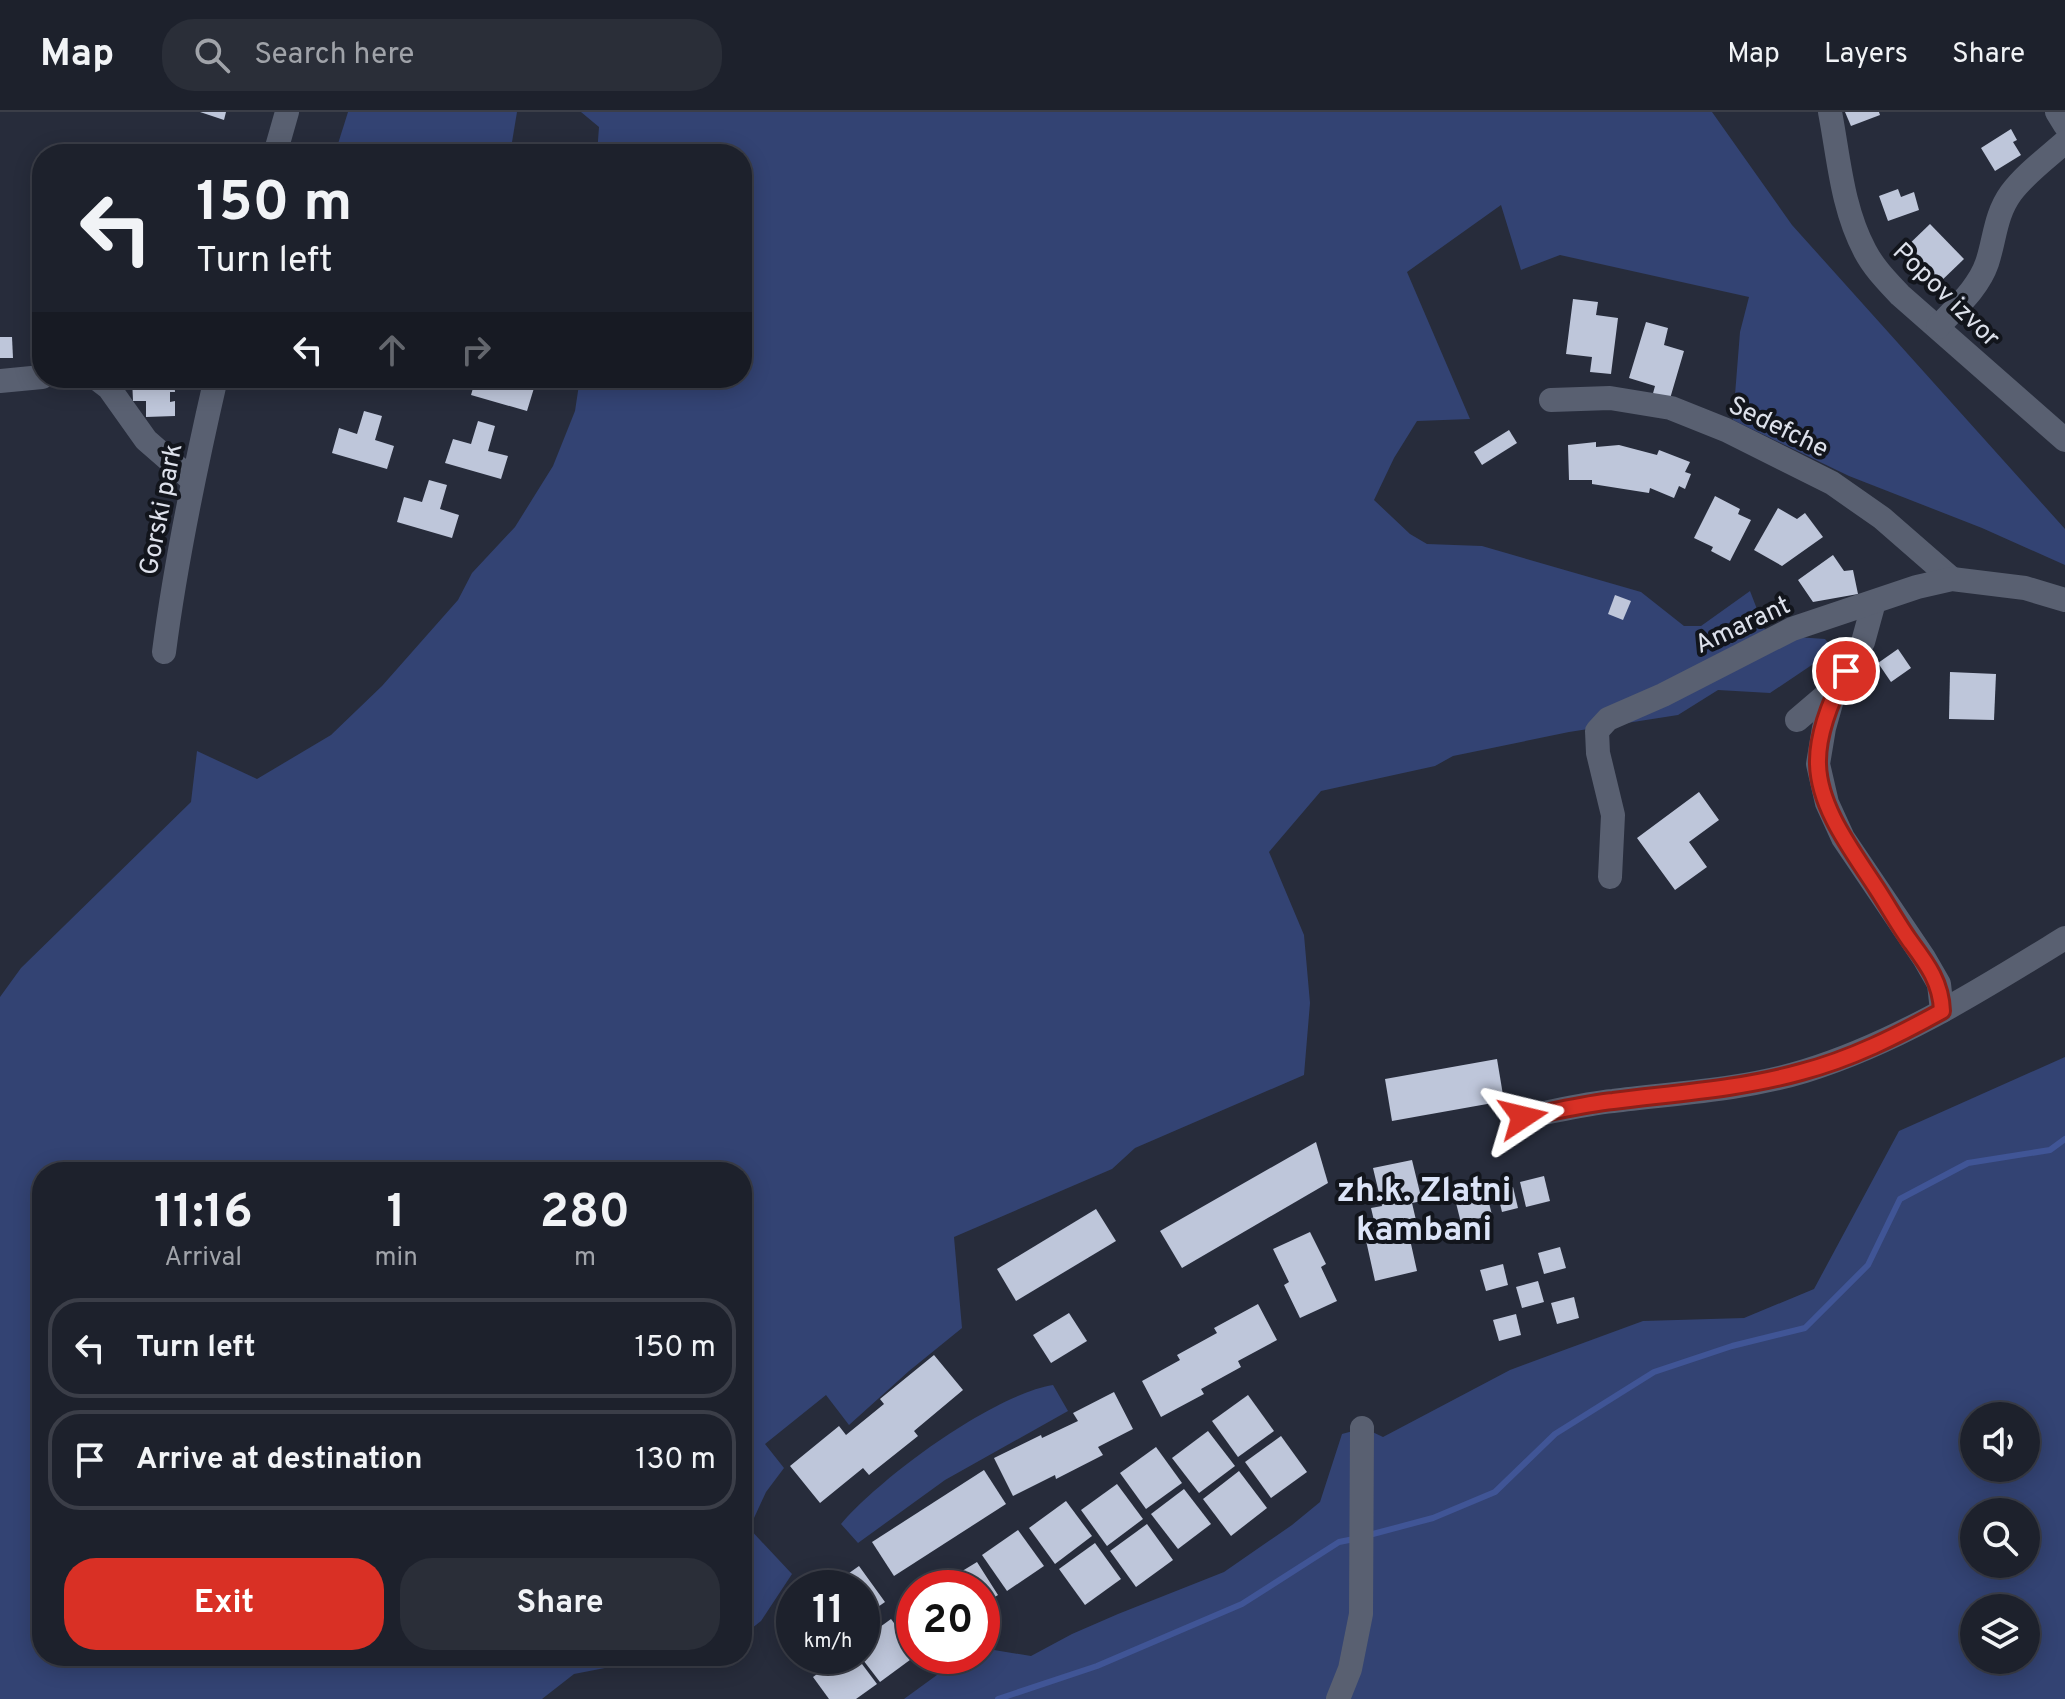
<!DOCTYPE html>
<html lang="en">
<head>
<meta charset="utf-8">
<style>
	body { margin:0; font-family:Overpass,sans-serif; background:#2a2e38; color:#f1f3f6; height:100vh; display:flex; flex-direction:column; font-size:30px; white-space:nowrap }
	* { box-sizing:border-box; margin:0 }
	p { font-size:26px; color:#a0a3a9 }
	.icon { flex:none; width:44px; height:44px; fill:none; stroke:currentColor; stroke-width:2; stroke-linecap:round; stroke-linejoin:round }
	.map { position:relative; flex:1; overflow:hidden }
	.details { position:absolute; left:32px; top:1050px; width:720px; height:504px; display:flex; flex-direction:column; background:#1d212c; border-radius:32px; box-shadow:0 4px 20px #0003,0 0 0 2px #3b3e48 }
	.details>* { flex:none }
	.hud { position:absolute; left:32px; top:32px; width:720px; height:244px; border-radius:32px; box-shadow:0 4px 20px #0003,0 0 0 2px #3b3e48; background:#1d212c; color:#f1f3f6; overflow:hidden }
	.controls { position:absolute; left:1960px; top:1290px; display:grid; gap:16px }
	.controls a { display:grid; place-items:center; width:80px; height:80px; border-radius:50%; background:#1d212c; box-shadow:0 4px 20px #0003,0 0 0 2px #3b3e48; font-size:40px }
	.speed { position:absolute; left:776px; top:1458px; display:flex; gap:16px; font-size:40px; font-weight:700; text-align:center }
	.speed>* { display:grid; place-content:center; width:104px; height:104px; border-radius:50%; background:#1d212c; box-shadow:0 4px 20px #0003,0 0 0 2px #3b3e48; line-height:1 }
	.speed small { font-size:20px; font-weight:400 }
	.speed .limit { border:12px solid #d22; background:#fff; color:#111 }
	.pin { position:absolute; display:grid; place-items:center; width:68px; height:68px; color:#fff; margin:-34px; border:4px solid #fff; border-radius:50%; box-shadow:0 2px 8px #0007 }
	.me { position:absolute; width:88px; margin:-44px; rotate:80deg; stroke-linejoin:round; filter:drop-shadow(0 0 6px #0008) }
	.turn { display:flex; align-items:center; gap:28px; height:168px; padding:0 32px; font-size:36px }
	.turn .icon { width:104px; height:104px; stroke-width:2.5 }
	.turn b { display:block; font-size:56px; line-height:68px }
	.lanes { display:flex; align-items:center; height:76px; padding:0 32px; background:#0003; justify-content:center; gap:40px; direction:ltr }
	.lanes .off { opacity:.35 }
	.eta { display:flex; justify-content:space-evenly; align-items:center; height:136px; text-align:center }
	.eta b { font-size:48px; font-weight:700; line-height:56px }
	.cta { display:flex; gap:16px; margin-top:auto; padding:16px 32px }
	.cta a { flex:1; height:92px; border-radius:32px; background:#d93025; color:#fff; font-size:32px; font-weight:700; line-height:92px; text-align:center }
	.cta a+a { background:#2a2e38; color:#f1f3f6 }
	ul { padding:0; list-style:none }
	li { display:flex; align-items:center; gap:24px; height:100px; margin:0 16px 12px; padding:0 16px; border:4px solid #3b3e48; border-radius:32px }
	li div { flex:1 }
	li b { display:block; font-size:30px }
	li em { font-style:normal }
	header { display:flex; align-items:center; gap:48px; box-sizing:border-box; height:112px; padding:0 40px; background:#1d212c; border-bottom:2px solid #3b3e48 }
	header strong { font-size:38px }
	nav { display:flex; gap:44px; margin-inline-start:auto; font-size:28px }
	.search { width:560px; height:72px; background:#2a2e38; display:flex; align-items:center; gap:20px; box-sizing:border-box; padding:0 28px; border-radius:32px; color:#a0a3a9; font-size:30px }
	.map>svg:first-child { display:block }
	.green { fill:#334373; fill-rule:evenodd }
	.lines { fill:none; stroke-linecap:round; stroke-linejoin:round }
	.stream { stroke:#405596; stroke-width:6 }
	.building { fill:#bec6da }
	.minor { stroke:#596071; stroke-width:24 }
	.route-casing { stroke:#8d1f18; stroke-width:20 }
	.route { stroke:#d93025; stroke-width:14 }
	.labels { text-anchor:middle; stroke-width:8; stroke-linejoin:round; paint-order:stroke }
	.street-label { font-size:26px; fill:#dde1eb; stroke:#12151c }
	.district-label { font-size:34px; font-weight:bold; fill:#dce4f8; stroke:#12151c }
</style>
</head>
<body>
<header>
<strong>Map</strong>
<div class="search"><svg class="icon" aria-label="search" viewBox="0 0 24 24"><circle cx="10" cy="10" r="6"/><path d="M15 15l6 6"/></svg>Search here</div>
<nav><a>Map</a><a>Layers</a><a>Share</a></nav>
</header>
<div class="map">
<svg width="2065" height="1587" viewBox="0 0 2065 1587">
	<rect width="100%" height="100%" fill="#272c3b"/>
	<g class="green">
		<path d="M348,0h169l-7,42h-164l-9,-7z"/>
		<path d="M581,0h1131l80,113 273,304v36l-83,-37 -133,-52 -116,-56 7,-88 9,-35 -189,-42 -39,15 -20,-65 -94,67 63,147 -53,2 -23,37 -20,42 36,34 17,10 55,2 159,46 43,34h17l49,-35 17,44 58,4 9,11 -64,43 -52,-3 -40,25 -109,17 -116,24 -18,10 -114,25 -52,61 35,83 6,68 -6,72 -169,73 -23,21 -158,68 8,91 -53,43 -60,54 -23,-30 -61,49 19,24 -18,24 -12,26 -7,8 45,48 -31,47 -19,15v-464h-700v484h675l-76,5 -67,13 -32,25h-542v-702l21,-29 170,-166 6,-51 60,28 74,-44 51,-49 76,-86 14,-27 43,-46 38,-61 22,-55 5,-33h162v-224h-145l2,-27z"/>
		<path d="M2065,945v642h-1161l59,-43h19v-8l49,8 41,-22 46,-20 106,-42 68,-47 28,-23 22,-68 22,-6 19,9 127,-67 133,-49 101,-3 70,-29 85,-158zM1974,1304h52v52h-52zM1974,1400h52v52h-52zM1974,1496h52v52h-52z"/>
		<path d="M1053,1273l15,26 -123,69 -87,63 -17,-19c40,-47 151,-129 212,-139z"/>
	</g>
	<g class="lines">
		<g class="stream">
			<path d="M1369,1423l64,-17 62,-26 60,-58 99,-62 78,-26 73,-18 63,-63 32,-66 68,-36 82,-13 15,-11"/>
			<path d="M998,1587l99,-33 145,-62 97,-62 15,-3"/>
		</g>
	</g>
	<g class="building">
		<path d="M200,0h26l-2,8z"/>
		<path d="M1845,0h34l1,3 -29,11z"/>
		<path d="M2011,17l6,11 -4,2 8,13 -26,16 -14,-23z"/>
		<path d="M182,32l17,5 -1,5h-19z"/>
		<path d="M1898,77l3,8 13,-5 5,18 -31,11 -9,-25z"/>
		<path d="M1930,112l34,35 -27,26 -34,-35z"/>
		<path d="M1573,187l25,3 -2,13 22,3 -7,56 -21,-2 2,-15 -26,-3z"/>
		<path d="M1646,210l22,6 -4,17 20,6 -15,51 -17,-5 3,-11 -26,-8z"/>
		<path d="M0,225h12l1,21h-13z"/>
		<path d="M132,266h42l1,14h-5v10l5,-1v15l-29,1v-16h-13z"/>
		<path d="M393,266h33l-3,10z"/>
		<path d="M476,266h39l-1,4 20,6 -7,23 -56,-16z"/>
		<path d="M364,299l18,5 -7,24 19,6 -7,23 -55,-16 7,-25 18,6z"/>
		<path d="M478,309l17,5 -7,25 20,5 -7,23 -56,-16 8,-24 18,5z"/>
		<path d="M1509,318l8,13 -35,22 -8,-13z"/>
		<path d="M1596,330v5l23,-2 38,10 2,-5 31,12 -5,10 6,2 -6,15 -6,-3 -5,12 -24,-10 -1,5 -57,-9v-4h-23l-1,-35z"/>
		<path d="M429,368l18,5 -7,24 19,6 -7,23 -55,-16 7,-25 18,5z"/>
		<path d="M1715,384l25,13 -2,5 13,6 -21,41 -19,-10 2,-4 -19,-9z"/>
		<path d="M1778,396l19,11 8,-6 18,24 -41,29 -28,-16z"/>
		<path d="M1833,443l11,16 9,-1 5,24 -45,8 -15,-22z"/>
		<path d="M1615,483l16,6 -8,19 -15,-6z"/>
		<path d="M1898,537l13,19 -20,14 -13,-19z"/>
		<path d="M1950,560l46,2 -2,46 -45,-1z"/>
		<path d="M1699,680l20,28 -30,22 18,25 -32,23 -38,-52z"/>
		<path d="M1497,947l7,42 -112,20 -7,-42z"/>
		<path d="M1316,1030l12,41 -146,85 -22,-37z"/>
		<path d="M1412,1048l10,41 -10,2 7,30 -10,2 8,36 -42,10 -10,-45 12,-3 -6,-25 11,-2 -9,-38z"/>
		<path d="M1544,1064l6,25 -24,6 -6,-25z"/>
		<path d="M1513,1075l5,21 -16,4 -5,-21z"/>
		<path d="M1486,1079l6,24 -31,8 -6,-24z"/>
		<path d="M1096,1097l20,32 -100,60 -19,-32z"/>
		<path d="M1310,1120l16,32 -5,3 16,34 -37,17 -16,-33 5,-3 -16,-33z"/>
		<path d="M1560,1135l6,21 -22,6 -6,-21z"/>
		<path d="M1503,1152l5,21 -22,6 -6,-21z"/>
		<path d="M1538,1169l6,21 -22,6 -6,-21z"/>
		<path d="M1574,1185l5,21 -22,6 -6,-21z"/>
		<path d="M1258,1192l19,36 -39,21 3,6 -40,22 3,5 -43,23 -19,-36 38,-21 -3,-5 40,-22 -3,-5z"/>
		<path d="M1069,1201l18,28 -36,22 -18,-28z"/>
		<path d="M1516,1202l5,21 -22,6 -6,-21z"/>
		<path d="M934,1243l29,35 -49,41 4,5 -49,39 -6,-7 -43,35 -30,-37 49,-40 7,9 38,-31 -4,-5z"/>
		<path d="M1114,1280l19,37 -35,18 5,8 -47,24 -1,-4 -42,21 -19,-38 47,-23 1,3 36,-17 -5,-8z"/>
		<path d="M1248,1283l26,36 -36,26 -26,-36z"/>
		<path d="M1208,1319l27,35 -36,27 -27,-35z"/>
		<path d="M1281,1324l26,36 -36,26 -26,-36z"/>
		<path d="M1156,1335l26,36 -36,26 -26,-36z"/>
		<path d="M984,1358l22,34 -112,72 -22,-34z"/>
		<path d="M1239,1359l28,37 -36,28 -28,-37z"/>
		<path d="M1117,1372l26,35 -36,27 -26,-36z"/>
		<path d="M1184,1377l27,35 -33,25 -27,-35z"/>
		<path d="M1066,1389l26,35 -37,28 -26,-36z"/>
		<path d="M1147,1412l26,36 -37,27 -26,-36z"/>
		<path d="M1018,1418l26,36 -37,25 -25,-36z"/>
		<path d="M1095,1431l26,36 -36,26 -26,-36z"/>
		<path d="M977,1450l21,33 -16,10v-17h-38l-3,-4z"/>
		<path d="M859,1454l26,36 -23,16v-30h-34z"/>
		<path d="M914,1489v39l-18,-25z"/>
		<path d="M891,1507l23,31v7l-34,25 -20,-26 2,-16z"/>
		<path d="M842,1544h14l21,28 -21,15h-27l-16,-22z"/>
	</g>
	<g class="lines">
		<g class="minor">
			<path d="M1830,0c9,47 12,96 35,139 9,17 22,30 35,44l165,145"/>
			<path d="M2057,0l8,13"/>
			<path d="M275,42l12,-42"/>
			<path d="M1938,215c17,-19 40,-38 49,-64 8,-24 8,-48 24,-70 14,-19 36,-35 54,-51"/>
			<path d="M96,266l13,10 37,52 46,40"/>
			<path d="M0,269l42,-4"/>
			<path d="M1551,288l59,-2 61,10 55,22 106,53 50,35 70,61"/>
			<path d="M1874,490l-11,40 -30,54 -9,32 -6,36 9,39 16,35 81,120 15,26 3,27"/>
			<path d="M164,540c12,-93 31,-183 52,-274"/>
			<path d="M1797,608l41,-35"/>
			<path d="M1610,765l3,-62 -15,-62 -1,-22 11,-12 55,-24 129,-66 125,-42 35,-8 73,9 40,12"/>
			<path d="M1523,1005c29,-5 59,-13 90,-16 64,-8 130,-11 192,-30 94,-29 177,-82 260,-133"/>
			<path d="M1338,1587l12,-30 11,-55 1,-186"/>
		</g>
	</g>
	<g class="lines">
		<defs>
			<path id="route" d="M1523,1005c30,-5 60,-13 90,-16 63,-8 127,-12 188,-29 50,-13 96,-36 141,-61 -1,-29 -15,-47 -32,-70 -12,-17 -22,-35 -33,-52 -23,-36 -58,-80 -59,-125 -1,-32 14,-66 28,-93"/>
		</defs>
		<use href="#route" class="route-casing"/>
		<use href="#route" class="route"/>
	</g>
	<g class="labels">
		<g class="street-label">
			<text transform="translate(1947 182) rotate(44)" y="9">Popov izvor</text>
			<text transform="translate(1779 314) rotate(26)" y="9">Sedefche</text>
			<text transform="translate(160 397) rotate(-79)" y="9">Gorski park</text>
			<text transform="translate(1742 512) rotate(-25)" y="9">Amarant</text>
		</g>
		<g class="district-label">
			<text x="1424" y="1089">zh.k. Zlatni<tspan x="1424" dy="39">kambani</tspan></text>
		</g>
	</g>
</svg>
<div class="controls">
<a><svg class="icon" aria-label="sound" viewBox="0 0 24 24"><path d="M4 9h4l5-4v14l-5-4H4zM17 9q2 3 0 6"/></svg></a>
<a><svg class="icon" aria-label="search" viewBox="0 0 24 24"><circle cx="10" cy="10" r="6"/><path d="M15 15l6 6"/></svg></a>
<a><svg class="icon" aria-label="layers" viewBox="0 0 24 24"><path d="M12 4l9 5-9 5-9-5zM3 14l9 5 9-5"/></svg></a>
</div>
<div class="speed"><div>11<small>km/h</small></div><div class="limit">20</div></div>
<div class="pin" style="left:1846px;top:559px;background:#d93025"><svg class="icon" aria-label="arrive" viewBox="0 0 24 24"><path d="M6 21V4h12l-3 4 3 4H6"/></svg></div>
<svg class="me" style="left:1523px;top:1005px" viewBox="-20 -20 40 40"><path d="M0-17L14 15 0 8-14 15z" fill="#d93025" stroke="#fff" stroke-width="4"/></svg>
<div class="hud">
<div class="turn"><svg class="icon" aria-label="left" viewBox="0 0 24 24"><path d="M17 20v-9H6M10 6l-5 5 5 5"/></svg><div><b>150 m</b>Turn left</div></div>
<div class="lanes"><svg class="icon" aria-label="left" viewBox="0 0 24 24"><path d="M17 20v-9H6M10 6l-5 5 5 5"/></svg><svg class="icon off" aria-label="ahead" viewBox="0 0 24 24"><path d="M12 20V5M6 11l6-6 6 6"/></svg><svg class="icon off" aria-label="right" viewBox="0 0 24 24"><path d="M7 20v-9h11M14 6l5 5-5 5"/></svg></div>
</div>
<section class="details">
<div class="eta">
<div><b>11:16</b><p>Arrival</p></div>
<div><b>1</b><p>min</p></div>
<div><b>280</b><p>m</p></div>
</div>
<ul>
<li><svg class="icon" aria-label="left" viewBox="0 0 24 24"><path d="M17 20v-9H6M10 6l-5 5 5 5"/></svg><div><b>Turn left</b></div><em>150 m</em></li>
<li><svg class="icon" aria-label="arrive" viewBox="0 0 24 24"><path d="M6 21V4h12l-3 4 3 4H6"/></svg><div><b>Arrive at destination</b></div><em>130 m</em></li>
</ul>
<div class="cta"><a>Exit</a><a>Share</a></div>
</section>
</div>
</body>
</html>
